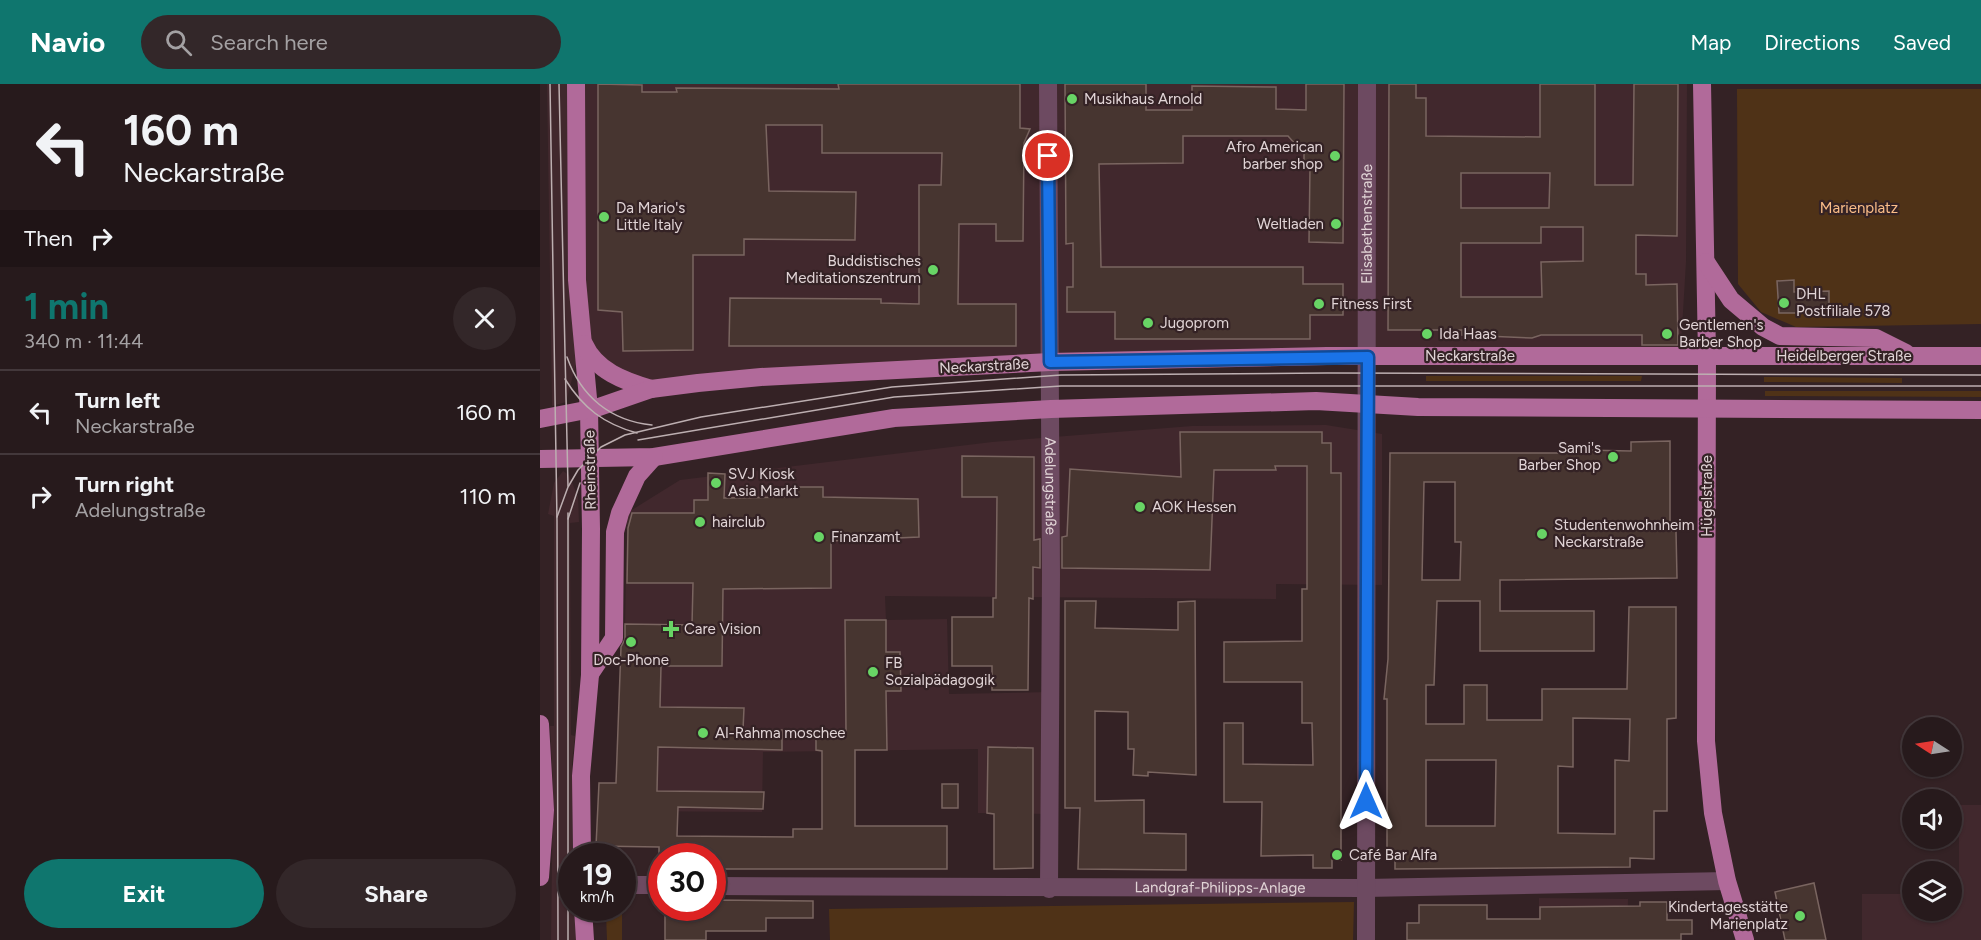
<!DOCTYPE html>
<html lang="en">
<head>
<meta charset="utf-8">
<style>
	body { margin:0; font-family:Figtree,sans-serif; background:#332729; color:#f1f3f6; height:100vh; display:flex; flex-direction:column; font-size:22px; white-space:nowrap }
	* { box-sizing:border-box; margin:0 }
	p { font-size:20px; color:#a4a1a3 }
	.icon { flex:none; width:33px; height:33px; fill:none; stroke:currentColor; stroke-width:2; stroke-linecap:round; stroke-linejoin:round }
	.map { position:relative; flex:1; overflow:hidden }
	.side { display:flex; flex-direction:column; background:#271a1c; width:540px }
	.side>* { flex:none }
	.hud { background:#271a1c; color:#f1f3f6; overflow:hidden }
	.needle { width:39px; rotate:282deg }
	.tools { position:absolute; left:1362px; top:633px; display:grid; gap:12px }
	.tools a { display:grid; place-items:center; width:60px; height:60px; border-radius:50%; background:#271a1c; box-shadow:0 2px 4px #0004,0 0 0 2px #43383b; font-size:30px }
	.speed { position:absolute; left:18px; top:759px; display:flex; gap:12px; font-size:30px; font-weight:700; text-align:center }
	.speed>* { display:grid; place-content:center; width:78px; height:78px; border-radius:50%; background:#271a1c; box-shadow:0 2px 4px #0004,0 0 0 2px #43383b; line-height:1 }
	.speed small { font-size:15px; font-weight:400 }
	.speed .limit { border:9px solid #d22; background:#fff; color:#111 }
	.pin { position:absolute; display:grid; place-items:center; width:51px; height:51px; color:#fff; margin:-26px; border:3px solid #fff; border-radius:50%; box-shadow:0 2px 6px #0007 }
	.me { position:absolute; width:66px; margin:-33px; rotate:0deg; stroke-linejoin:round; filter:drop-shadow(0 0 4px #0008) }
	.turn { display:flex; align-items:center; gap:21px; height:126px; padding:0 24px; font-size:27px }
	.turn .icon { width:78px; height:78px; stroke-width:2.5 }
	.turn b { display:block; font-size:42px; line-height:51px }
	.then { display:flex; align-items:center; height:57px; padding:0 24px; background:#0003; gap:12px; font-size:22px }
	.round { display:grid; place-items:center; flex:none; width:63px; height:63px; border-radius:32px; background:#332729 }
	.overview { display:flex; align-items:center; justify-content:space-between; height:102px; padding:0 24px }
	h1 { font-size:36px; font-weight:700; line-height:45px; color:#0f766e }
	.cta { display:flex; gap:12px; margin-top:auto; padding:12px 24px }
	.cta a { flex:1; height:69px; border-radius:36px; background:#0f766e; color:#fff; font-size:24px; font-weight:700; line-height:69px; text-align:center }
	.cta a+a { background:#332729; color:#f1f3f6 }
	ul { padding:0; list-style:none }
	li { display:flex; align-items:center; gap:18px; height:84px; padding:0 24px; border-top:2px solid #43383b }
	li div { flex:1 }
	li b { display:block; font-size:22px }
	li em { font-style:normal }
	header { display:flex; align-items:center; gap:36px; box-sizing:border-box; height:84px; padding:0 30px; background:#0f766e; color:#fff }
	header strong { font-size:28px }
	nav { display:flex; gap:33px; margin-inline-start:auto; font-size:21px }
	.search { width:420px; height:54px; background:#332729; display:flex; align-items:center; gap:15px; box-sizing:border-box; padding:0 21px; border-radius:33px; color:#a4a1a3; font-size:22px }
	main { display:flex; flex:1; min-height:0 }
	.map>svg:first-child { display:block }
	.built { fill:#41282d }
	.green { fill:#4f3217 }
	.building { fill:#473530; stroke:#7a6560; stroke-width:1.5; fill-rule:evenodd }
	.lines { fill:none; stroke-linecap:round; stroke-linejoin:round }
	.minor { stroke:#6d4a61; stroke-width:18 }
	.major { stroke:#b16a9a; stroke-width:18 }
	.tram { stroke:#bdafb1; stroke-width:1.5 }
	.route-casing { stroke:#114b97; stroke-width:15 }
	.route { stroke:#1a73e8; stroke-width:10 }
	.poi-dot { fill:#68d465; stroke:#342225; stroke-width:2 }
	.labels { text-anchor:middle; stroke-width:4.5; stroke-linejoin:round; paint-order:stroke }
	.poi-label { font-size:15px; fill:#e1d4d6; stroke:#342225; text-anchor:start }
	.park-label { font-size:15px; fill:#fbbd88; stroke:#342225 }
	.street-label { font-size:15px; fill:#e1d4d6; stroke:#342225 }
</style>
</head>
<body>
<header>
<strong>Navio</strong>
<div class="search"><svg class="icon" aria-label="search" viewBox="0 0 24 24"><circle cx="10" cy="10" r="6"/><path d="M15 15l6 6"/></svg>Search here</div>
<nav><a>Map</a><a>Directions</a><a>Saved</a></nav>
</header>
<main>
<section class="side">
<div class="hud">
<div class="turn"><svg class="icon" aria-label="left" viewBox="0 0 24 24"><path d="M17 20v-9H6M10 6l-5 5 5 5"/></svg><div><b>160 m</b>Neckarstraße</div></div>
<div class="then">Then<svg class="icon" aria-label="right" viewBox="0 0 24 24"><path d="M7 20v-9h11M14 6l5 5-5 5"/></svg></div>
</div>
<div class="overview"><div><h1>1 min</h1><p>340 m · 11:44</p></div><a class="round"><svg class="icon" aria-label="close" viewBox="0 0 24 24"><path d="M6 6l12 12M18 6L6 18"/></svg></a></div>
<ul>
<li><svg class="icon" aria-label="left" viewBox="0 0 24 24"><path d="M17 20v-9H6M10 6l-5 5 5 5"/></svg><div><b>Turn left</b><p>Neckarstraße</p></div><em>160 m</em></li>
<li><svg class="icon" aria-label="right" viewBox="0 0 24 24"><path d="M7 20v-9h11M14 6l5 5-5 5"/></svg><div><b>Turn right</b><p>Adelungstraße</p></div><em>110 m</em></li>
</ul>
<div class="cta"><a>Exit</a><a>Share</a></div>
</section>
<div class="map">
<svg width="1441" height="856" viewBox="0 0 1441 856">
	<rect width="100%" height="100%" fill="#342225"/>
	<g class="built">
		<path d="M7,0h20l1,171 10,101 -12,46 -14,4z"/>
		<path d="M36,0h1111l-1,178 -5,83 -2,3 -311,9 -717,32 -63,-36z"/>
		<path d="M786,341l56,9v151l-106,-1v15l-391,-3 1,24 61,-1 2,75 102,-2 -1,122 -72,-1v-64l-215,3 -1,60 -145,-1 6,-68 4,-230 53,-33 312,-38 200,-16z"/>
		<path d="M23,387l6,4 9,22 1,25 -9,1 1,212 4,1 -3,26v146h3l2,32h-26l2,-156 -3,-58h4v-210l-6,-2 6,-31z"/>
		<path d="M1419,721h22v135h-119v-46h50v16h40v-16l7,-1z"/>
		<path d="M999,814l89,1 -1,41h-88z"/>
	</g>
	<g class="green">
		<path d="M1197,5h244v235l-185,3 -35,-15 -23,-28z"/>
		<path d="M886,292h216l-1,5h-215z"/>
		<path d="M1224,293l138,1v5l-138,-1z"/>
		<path d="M1225,307h216v6l-216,-1z"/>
		<path d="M814,818l-1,38h-523l-1,-31z"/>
		<path d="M73,824h9v32h-15l-1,-27z"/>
	</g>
	<g class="building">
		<path d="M58,0l44,1v7h35l-1,-4 163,1 -1,-5h182v44l10,1 -6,14 -1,98h-27v-17h-37l-1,80h58v42h-287l1,-48 151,1v4l38,1v-119h22l1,-32h-120v-28h-56l3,66 87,1 -1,48 -111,-1v16h-51v95l-70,1 -1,-39 -24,-2z"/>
		<path d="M525,0h81v26h46v-24l84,1v22l30,1v-26h38l-1,159 -34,-1 1,-75 -6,-2v-11l-16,-18h-105v27l-84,1 2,103h202v17h40v31h-33v24h-195v-27h-48v-25h6v-44l-7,1z"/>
		<path d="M849,0h27v14h10v38l114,1v-53h55v101h38l1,-101h44l-1,152 -41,-1v39h10v11l31,-1 1,61h-36v-10h-101l-9,3 -70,-3v-5h-74zM921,89h89l-1,35h-88zM1001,143h42v34l-42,1 1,35h-81v-54h80z"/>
		<path d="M1254,196v12l35,-1v17l-26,1v4h-24l-2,-32z"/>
		<path d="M640,348h142v11h9v30h10v387h-9v8h-19v-13l-52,1 1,-54h-38v-79h19v41l70,1 -1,-42h-10v-41h-78v-40l78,-1v-52h5v-123h-32l1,4h-62l-4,100 -148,-2v-31l5,-1 3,-67 111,8z"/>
		<path d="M1130,357v90h6l1,47 -177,2v31h94v40h-114v-50h-43l-3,84h-8v39h38v-39h23v35h55v-31h85l2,-82h47v111l-9,1v92h-13v48l-24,-1v9l-235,2v-10h-8v-160h-3l4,-40 2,-206h193v-3l48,1v-9zM884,398h31v60h6l-1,38h-38zM1033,634l57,1 -1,42 -14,-1v74l-57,-1v-67l15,1zM886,676h70l-1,66h-69z"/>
		<path d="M422,372l72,1v83l6,-1v29l-7,-1v32l-4,-1 -1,92h-36v-24h-40v-49h41v-19h3l1,-101h-35z"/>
		<path d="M168,389l17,1 -1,24 64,-1v-10h35v10l95,2 1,38 -88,4v47l-108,1 -1,77h-61l-1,41 84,1 -1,22h39v20l-124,-3 -1,44 107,1 -1,17 -85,-2 -1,29 116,1v-8h29v-78l-6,-1v-19h30l-1,-111h41v32h14l1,39h-15l1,59h-32v76h92v43h-235v-13h-53v-9l-63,-1 3,-63h17l5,-136 4,-8v-15l67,1 1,-42h-66l1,-55 3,-11 1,-4h62v-13h14z"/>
		<path d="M525,517h31l-1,27 83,2v-28l17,-1 1,174 -48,-3v4l-15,-1 1,-26h-6v-37l-33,-1v90l49,-1v33l42,1v36l-108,-1 2,-61h-15z"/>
		<path d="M448,663l45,1v120l-39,1v-55l-7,-1z"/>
		<rect x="402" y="700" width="16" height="24"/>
		<path d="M1274,799l12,57h-41l-10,-48z"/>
		<path d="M172,816l101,1v17h-47v13h-60v9h-41v-32h47z"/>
		<path d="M1100,818h27v18h25v14h-11v6h-274v-17h12v-18h68v14h53v-12l100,-1z"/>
	</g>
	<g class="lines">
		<g class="minor">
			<path id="s1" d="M508,0l3,490 -2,315"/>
			<path d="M82,801h40"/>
			<path id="s2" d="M172,802l653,2 362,-7"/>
			<path id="s3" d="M826,856l1,-856"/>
		</g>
		<g class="major">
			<path d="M36,0l1,196 12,129 2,120 -1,146 -9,101 1,80"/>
			<path d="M1162,0l5,271 -1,386 7,72 14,68 18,59"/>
			<path d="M1166,178l25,38 32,27 17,9 96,2 30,15"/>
			<path d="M44,260c12,27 40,37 67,45"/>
			<path d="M0,335l56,-11 55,-19 47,-6 63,-6 289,-15 277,-6h654"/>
			<path d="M0,375l114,-2 240,-39 157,-9 265,-8 102,6 563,3"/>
			<path d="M50,590l24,-36 1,-106 5,-19 17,-37 17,-19"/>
			<path d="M0,640l5,86 -5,67"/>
			<path d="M43,824l2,32"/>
		</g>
		<g class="tram">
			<path d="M10,0l7,437 1,419"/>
			<path d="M19,0l9,402"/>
			<path d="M27,273c14,40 44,64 85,68"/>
			<path d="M25,295c18,29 39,45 72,54"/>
			<path d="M98,356l256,-43 167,-11h920"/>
			<path d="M28,429v427"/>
			<path d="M17,433l11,-30 10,-17 23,-23 24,-12 76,-18 191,-30 169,-12 266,-2 654,2"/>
			<path d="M28,435l12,-36"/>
		</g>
	</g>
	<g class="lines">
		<defs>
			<path id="route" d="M508,72l2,206 318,-5 -2,444"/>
		</defs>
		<use href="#route" class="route-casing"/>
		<use href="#route" class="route"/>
	</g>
	<g class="poi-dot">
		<circle cx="532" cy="15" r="6"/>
		<circle cx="795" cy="72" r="6"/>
		<circle cx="64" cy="133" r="6"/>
		<circle cx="796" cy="140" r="6"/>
		<circle cx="393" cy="186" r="6"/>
		<circle cx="1244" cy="219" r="6"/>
		<circle cx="779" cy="220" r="6"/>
		<circle cx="608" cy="239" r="6"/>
		<circle cx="887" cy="250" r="6"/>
		<circle cx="1127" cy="250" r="6"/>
		<circle cx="1073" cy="373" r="6"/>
		<circle cx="176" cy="399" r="6"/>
		<circle cx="600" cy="423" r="6"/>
		<circle cx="160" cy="438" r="6"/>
		<circle cx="1002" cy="450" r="6"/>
		<circle cx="279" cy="453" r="6"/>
		<path d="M128 536h6v6h6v6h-6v6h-6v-6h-6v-6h6z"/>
		<circle cx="91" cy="558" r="6"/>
		<circle cx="333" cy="588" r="6"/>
		<circle cx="163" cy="649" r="6"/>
		<circle cx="797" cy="771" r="6"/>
		<circle cx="1260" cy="832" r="6"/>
	</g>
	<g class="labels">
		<g class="poi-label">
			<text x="544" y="20">Musikhaus Arnold</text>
			<text x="783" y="68" text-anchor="end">Afro American<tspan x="783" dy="17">barber shop</tspan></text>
			<text x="76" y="129">Da Mario's<tspan x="76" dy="17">Little Italy</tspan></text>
			<text x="784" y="145" text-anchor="end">Weltladen</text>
			<text x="381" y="182" text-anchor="end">Buddistisches<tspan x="381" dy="17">Meditationszentrum</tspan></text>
			<text x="1256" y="215">DHL<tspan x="1256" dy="17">Postfiliale 578</tspan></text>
			<text x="791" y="225">Fitness First</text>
			<text x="620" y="244">Jugoprom</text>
			<text x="1139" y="246">Gentlemen's<tspan x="1139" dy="17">Barber Shop</tspan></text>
			<text x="899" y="255">Ida Haas</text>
			<text x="1061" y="369" text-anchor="end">Sami's<tspan x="1061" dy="17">Barber Shop</tspan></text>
			<text x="188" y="395">SVJ Kiosk<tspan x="188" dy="17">Asia Markt</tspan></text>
			<text x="612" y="428">AOK Hessen</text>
			<text x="172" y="443">hairclub</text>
			<text x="1014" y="446">Studentenwohnheim<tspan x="1014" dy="17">Neckarstraße</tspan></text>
			<text x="291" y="458">Finanzamt</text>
			<text x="144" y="550">Care Vision</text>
			<text x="91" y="581" text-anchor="middle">Doc-Phone</text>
			<text x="345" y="584">FB<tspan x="345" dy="17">Sozialpädagogik</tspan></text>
			<text x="175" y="654">Al-Rahma moschee</text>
			<text x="809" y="776">Café Bar Alfa</text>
			<text x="1248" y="828" text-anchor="end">Kindertagesstätte<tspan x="1248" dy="17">Marienplatz</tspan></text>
		</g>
		<g class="park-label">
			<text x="1319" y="129">Marienplatz</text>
		</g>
		<g class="street-label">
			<text dy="5" stroke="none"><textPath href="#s3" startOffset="716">Elisabethenstraße</textPath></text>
			<text x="930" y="277">Neckarstraße</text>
			<text x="1304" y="277">Heidelberger Straße</text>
			<text transform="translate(444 282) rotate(-3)" y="5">Neckarstraße</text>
			<text transform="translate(50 386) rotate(-91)" y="5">Rheinstraße</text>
			<text dy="5" stroke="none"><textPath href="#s1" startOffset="402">Adelungstraße</textPath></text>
			<text transform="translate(1167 412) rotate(-90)" y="5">Hügelstraße</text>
			<text dy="5" stroke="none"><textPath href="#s2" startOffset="508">Landgraf-Philipps-Anlage</textPath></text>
		</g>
	</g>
</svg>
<div class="tools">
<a><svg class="needle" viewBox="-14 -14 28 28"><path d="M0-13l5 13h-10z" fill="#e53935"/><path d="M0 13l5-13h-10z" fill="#a4a1a3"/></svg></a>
<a><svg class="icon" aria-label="sound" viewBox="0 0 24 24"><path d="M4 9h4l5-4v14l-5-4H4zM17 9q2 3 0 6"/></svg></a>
<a><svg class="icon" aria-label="layers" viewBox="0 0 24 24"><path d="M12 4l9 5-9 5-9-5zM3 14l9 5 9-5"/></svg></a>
</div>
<div class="speed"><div>19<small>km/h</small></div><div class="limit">30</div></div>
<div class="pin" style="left:508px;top:72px;background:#d93025"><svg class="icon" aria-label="arrive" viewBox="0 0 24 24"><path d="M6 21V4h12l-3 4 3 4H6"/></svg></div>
<svg class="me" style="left:826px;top:717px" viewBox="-20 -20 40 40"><path d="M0-17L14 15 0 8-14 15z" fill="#1a73e8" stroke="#fff" stroke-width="4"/></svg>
</div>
</main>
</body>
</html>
